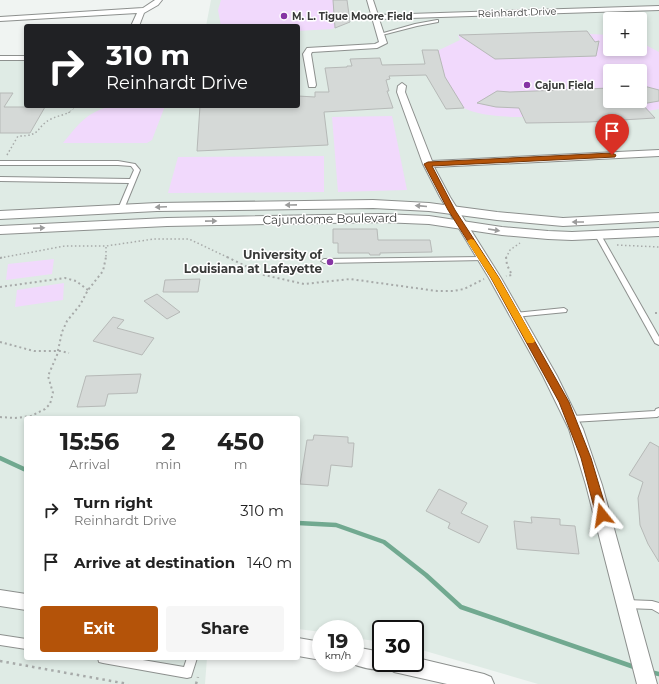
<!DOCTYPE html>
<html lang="en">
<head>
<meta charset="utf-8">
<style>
	body { margin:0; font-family:Montserrat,sans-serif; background:#f6f6f6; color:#222; height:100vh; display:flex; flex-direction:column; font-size:15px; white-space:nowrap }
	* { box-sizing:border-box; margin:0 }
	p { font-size:13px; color:#767676 }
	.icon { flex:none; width:22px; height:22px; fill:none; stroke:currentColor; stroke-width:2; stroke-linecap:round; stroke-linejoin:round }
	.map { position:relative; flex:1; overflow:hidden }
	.details { position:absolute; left:24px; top:416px; width:276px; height:244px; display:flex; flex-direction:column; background:#fff; border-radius:4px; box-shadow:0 2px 6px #0003 }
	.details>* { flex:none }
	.hud { position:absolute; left:24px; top:24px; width:276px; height:84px; border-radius:4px; box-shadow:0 2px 6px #0003; background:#202124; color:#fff; overflow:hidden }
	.tools { position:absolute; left:603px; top:12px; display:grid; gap:8px }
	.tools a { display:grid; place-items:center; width:44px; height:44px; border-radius:4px; background:#fff; box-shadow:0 2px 6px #0003; font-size:20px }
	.speed { position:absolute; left:312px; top:620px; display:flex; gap:8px; font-size:20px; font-weight:700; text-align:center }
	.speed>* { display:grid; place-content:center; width:52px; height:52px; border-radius:50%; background:#fff; box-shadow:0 2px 6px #0003; line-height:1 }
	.speed small { font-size:10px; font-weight:400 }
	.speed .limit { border:2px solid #111; border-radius:6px; background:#fff; color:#111 }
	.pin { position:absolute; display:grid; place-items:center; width:34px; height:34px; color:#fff; margin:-41px -17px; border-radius:50% 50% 50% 0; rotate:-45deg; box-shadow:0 0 4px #0007 }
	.pin .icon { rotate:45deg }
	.me { position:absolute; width:44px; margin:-22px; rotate:345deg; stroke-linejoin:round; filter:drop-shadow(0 0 3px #0008) }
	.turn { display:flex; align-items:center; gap:14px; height:84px; padding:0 16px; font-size:18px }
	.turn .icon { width:52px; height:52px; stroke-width:2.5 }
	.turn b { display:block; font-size:28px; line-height:34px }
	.eta { display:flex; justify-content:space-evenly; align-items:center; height:68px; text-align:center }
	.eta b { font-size:24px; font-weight:700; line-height:28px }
	.button { display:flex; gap:8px; margin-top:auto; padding:8px 16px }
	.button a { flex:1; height:46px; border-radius:4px; background:#b45309; color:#fff; font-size:16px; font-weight:700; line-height:46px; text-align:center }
	.button a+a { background:#f6f6f6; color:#222 }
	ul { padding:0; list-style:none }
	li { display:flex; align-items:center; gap:12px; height:52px; padding:0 16px }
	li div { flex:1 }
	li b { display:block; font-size:15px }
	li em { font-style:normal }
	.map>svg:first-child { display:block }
	.built { fill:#dfebe5; fill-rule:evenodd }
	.green { fill:#f1d9fc; fill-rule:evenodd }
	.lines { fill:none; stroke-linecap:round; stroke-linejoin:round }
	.stream { stroke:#71a990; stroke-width:4.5 }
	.building { fill:#d5d9d7; stroke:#b6b9b7 }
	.service-casing { stroke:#8d908e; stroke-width:2 }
	.minor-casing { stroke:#8d908e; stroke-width:2 }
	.tertiary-casing { stroke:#8d908e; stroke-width:2 }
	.path-far3 { stroke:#a7aaa9; stroke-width:1; stroke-dasharray:1 2; stroke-linecap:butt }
	.path-far2 { stroke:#a7aaa9; stroke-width:1.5; stroke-dasharray:1.5 2.5; stroke-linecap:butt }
	.path-far1 { stroke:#a7aaa9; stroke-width:2; stroke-dasharray:2 3; stroke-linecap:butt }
	.path { stroke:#a7aaa9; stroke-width:2.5; stroke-dasharray:2.5 4; stroke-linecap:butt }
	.service { fill:#fff; fill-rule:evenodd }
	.minor { fill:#fff; fill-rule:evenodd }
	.tertiary { fill:#fff; fill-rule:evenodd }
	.oneway { fill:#9c9c9c }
	.route { fill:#b45309; stroke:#753606 }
	.slow { fill:#f59e0b }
	.poi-dot { fill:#8635a4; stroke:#fff; stroke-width:1.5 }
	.labels { text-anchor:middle; stroke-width:3; stroke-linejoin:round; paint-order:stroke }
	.far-street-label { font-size:10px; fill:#393a39; stroke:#fff }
	.far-poi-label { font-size:10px; font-weight:bold; fill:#393a39; stroke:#fff; text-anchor:start }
	.street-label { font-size:12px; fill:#393a39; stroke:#fff }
	.poi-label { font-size:12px; font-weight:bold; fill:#393a39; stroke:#fff; text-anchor:end }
</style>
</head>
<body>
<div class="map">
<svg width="659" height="684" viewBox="0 0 659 684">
	<rect width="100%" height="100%" fill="#f0f4f2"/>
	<path class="built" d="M211,0h448v684h-121l-123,-36v-19h-34v13l-26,-4v-9h-34v3l-23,-3v-211h-272v240h181l-2,26h-205v-623h26v45h272v-80h-92zM610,19h30v30h-30zM610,71h30v30h-30z"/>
	<g class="green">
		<path d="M221,0h126l3,22 -18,7 -34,2v-5h-77l-3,-16z"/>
		<path d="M587,31l3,3 20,1v14h30v-7l19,10v57l-11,2 7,7 -66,4 -63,1 -3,-6c-19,0 -58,-1 -71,-18 -5,-7 -14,-36 -17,-47l25,-12 -2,-5zM610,71h30v30h-30z"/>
		<path d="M112,106h53l-13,34 -5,3h-84c16,-19 23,-31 49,-37z"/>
		<path d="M392,116l15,74 -69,2 -6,-75z"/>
		<path d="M324,156v36l-156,1 10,-36z"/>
		<path d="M54,259l-2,15 -46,6 2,-16z"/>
		<path d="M64,283l-1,17 -48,7 2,-17z"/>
	</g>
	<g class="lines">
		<g class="stream">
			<path d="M0,458l26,12"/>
			<path d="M298,523l38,2 48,17 42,33 35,32 176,61"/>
			<path d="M650,672l9,2"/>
		</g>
	</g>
	<g class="building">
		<path d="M333,0h14l3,22 -15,6z"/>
		<path d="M587,31l8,11 4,-1 -3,15 -101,3 -36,-24z"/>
		<path d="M422,50h16l7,27 19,31 -18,1 -20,-34 -37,1 1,3 -4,1 3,11h-2l6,17 -69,4 4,33 -131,6 3,-45h98v-10l17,1v-5h14l-4,-24 22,-1v-1h5l-2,-7 30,-1 2,7 43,-1z"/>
		<path d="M640,85l19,5v11l-17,3 13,14 -66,4 -63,1 -7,-15 -23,-1 -19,-4 20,-12 13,1 100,-4v13h29l1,1z"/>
		<path d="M0,93h13l-9,14h41l-15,26h-30z"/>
		<path d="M333,229h44l1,11h52l2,12 -52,1v2h-10l-1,-2h-31v-10h-5z"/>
		<path d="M200,279l-2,13h-35l2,-12z"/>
		<path d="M157,294l23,18 -13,7 -23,-18z"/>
		<path d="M113,317l11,3 -7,8 37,10 -12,17 -49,-14z"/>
		<path d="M141,374l-4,19 -29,1 -3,12 -28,1 9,-31z"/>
		<path d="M314,435l34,2v6h6l-2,24 -21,-2 -3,21 -28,-2 7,-44h6z"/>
		<path d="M650,442l9,5v115l-11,-18 -8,-19 -2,-27 5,-16 -14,-7z"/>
		<path d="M439,489l28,14 -6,10 27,13 -9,17 -31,-15 2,-5 -24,-12z"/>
		<path d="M531,517l29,2v6l15,1 4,28 -62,-5 -3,-28 18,2z"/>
	</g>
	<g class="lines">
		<defs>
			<g id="service">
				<path d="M437,20h1v2l-21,4 -35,9 -2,-1 35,-10z"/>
				<path d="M0,161h118l17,3 5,6 -16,39 -3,2 -3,-2 11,-26 -129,-2v-4l130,2 4,-9 -3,-4 -13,-1h-118z"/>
				<path d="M598,233l3,2 58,102v8l-4,-2 -60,-108z"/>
				<path d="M482,257l3,2 -1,1 -160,3 -3,-2 3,-2z"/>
				<path d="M564,308l3,2 -1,2 -51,5 -3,-2 3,-2z"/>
				<path d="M659,408v8l-2,1 -85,5 -3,-1 -1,-2 1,-2 3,-1 83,-5 1,-2z"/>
				<path d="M626,600l26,1 7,2v10l-7,-4 -26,-1 -3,-1 -2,-3 2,-3z"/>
				<path d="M0,635l26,4v10l-26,-4z"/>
				<path d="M98,658h33l53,9 3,-9h10l-6,19 -4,1 -84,-15 -4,-1z"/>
			</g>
			<g id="minor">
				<path d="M155,0h7l-4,5 -14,8 -5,13h-8l6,-13 -137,8v-4l143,-9z"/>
				<path d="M367,0h6l5,15 281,-9v4l-280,9 8,24 -10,5 -65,4 -1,2 5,31 -1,2h-6l-6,-33 4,-6 68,-4 4,-2z"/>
				<rect x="0" y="56" width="26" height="4"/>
				<path d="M402,83l4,3 -1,6 27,69 227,-11v6l-225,11 16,30 51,81 56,98 26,53 19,56 55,199h-20l-51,-199 -17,-56 -26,-53 -54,-98 -49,-81 -17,-33 -26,-72 1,-6z"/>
				<path d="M0,590l26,4v16l-26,-4z"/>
				<path d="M298,638l23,4v18l-23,-4z"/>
				<path d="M355,647l26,5v11h34v-6l2,1 67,16 7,3 3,7h-47l-53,-12 -7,-4c-10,4 -27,-1 -37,-5h5z"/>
			</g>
			<g id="tertiary">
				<path d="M373,200l56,3 68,9 66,6 96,-5v8l-96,5 -66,-6 -68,-9 -56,-3 -216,3 -157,8v-8l157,-8z"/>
				<path d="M381,214l48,2 73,11 46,4 24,1 87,-4v8l-87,4 -24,-1 -46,-4 -73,-11 -48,-2 -214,4 -167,8v-8l167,-8z"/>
			</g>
		</defs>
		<use href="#service" class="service-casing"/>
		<use href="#minor" class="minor-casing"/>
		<use href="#tertiary" class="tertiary-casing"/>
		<path class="path-far3" d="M68,113l9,-7"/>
		<g class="path-far2">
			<path d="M7,155l11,-19c25,0 17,-9 33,-17 6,-3 13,-4 19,-7"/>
			<path d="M617,245l42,2"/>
			<path d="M106,247v11"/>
			<path d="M0,258l65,-12h41l48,-7h35l40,19"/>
			<path d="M506,258l4,-8 10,-7"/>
		</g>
		<g class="path-far1">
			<path d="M227,257l37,18 40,9 46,-5 87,12h16l11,-2 20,-10"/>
			<path d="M506,257l1,8 5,10 -6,1"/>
			<path d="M0,258l3,-1"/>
			<path d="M0,287l65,-9 11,3 12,9"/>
			<path d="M655,313h4"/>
			<path d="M0,342l34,9h27l8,2"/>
			<path d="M0,417l15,1 16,-2 14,-7 5,-5 3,-11 -5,-17 9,-21 5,-23 5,-11 13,-16 8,-15 15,-19 3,-14"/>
		</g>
		<g class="path">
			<path d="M0,661l128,23"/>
			<path d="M196,684l2,-7"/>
		</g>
		<use href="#service" class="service"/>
		<use href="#minor" class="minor"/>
		<use href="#tertiary" class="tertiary"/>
	</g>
	<defs><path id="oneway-solid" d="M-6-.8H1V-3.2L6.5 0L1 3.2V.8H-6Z"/></defs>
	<g class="oneway">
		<use href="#oneway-solid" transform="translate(291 205) rotate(179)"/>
		<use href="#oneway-solid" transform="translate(421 206) rotate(-175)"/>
		<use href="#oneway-solid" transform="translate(161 207) rotate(178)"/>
		<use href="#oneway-solid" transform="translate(211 221) rotate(-1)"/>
		<use href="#oneway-solid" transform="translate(578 222) rotate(180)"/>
		<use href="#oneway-solid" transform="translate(39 228) rotate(-3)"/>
		<use href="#oneway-solid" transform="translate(494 230) rotate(9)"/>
	</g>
	<path class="route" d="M612,153l4,2 -1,2 -183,9 23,44 44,68 70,124 22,56 17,57 -2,3 -4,1 -4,-1 -2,-3 -15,-57 -22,-56 -68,-124 -43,-68 -24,-46 4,-2z"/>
	<path class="slow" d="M471,239l3,1 25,38 36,63 -2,2h-6l-36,-65 -24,-37z"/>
	<g class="poi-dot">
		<circle cx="284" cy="16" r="4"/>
		<circle cx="527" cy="85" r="4"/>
		<circle cx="330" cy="262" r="4"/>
	</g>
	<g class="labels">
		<g class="far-street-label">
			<text transform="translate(517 12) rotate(-2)" y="4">Reinhardt Drive</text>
		</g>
		<g class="far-poi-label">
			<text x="292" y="20">M. L. Tigue Moore Field</text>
			<text x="535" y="89">Cajun Field</text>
		</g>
		<g class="street-label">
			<text transform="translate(330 219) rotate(-1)" y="4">Cajundome Boulevard</text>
		</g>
		<g class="poi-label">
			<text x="322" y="259">University of<tspan x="322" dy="14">Louisiana at Lafayette</tspan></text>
		</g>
	</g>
</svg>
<div class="tools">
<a>+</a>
<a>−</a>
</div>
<div class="speed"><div>19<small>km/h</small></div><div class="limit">30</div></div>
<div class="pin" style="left:612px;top:155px;background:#d93025"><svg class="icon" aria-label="arrive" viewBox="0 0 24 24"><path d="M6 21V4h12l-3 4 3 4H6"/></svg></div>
<svg class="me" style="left:602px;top:515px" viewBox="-20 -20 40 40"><path d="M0-17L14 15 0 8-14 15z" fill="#b45309" stroke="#fff" stroke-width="4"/></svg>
<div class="hud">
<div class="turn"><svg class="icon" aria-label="right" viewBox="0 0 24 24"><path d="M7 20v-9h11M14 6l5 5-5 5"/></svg><div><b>310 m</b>Reinhardt Drive</div></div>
</div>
<section class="details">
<div class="eta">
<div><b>15:56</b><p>Arrival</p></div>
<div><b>2</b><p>min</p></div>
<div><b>450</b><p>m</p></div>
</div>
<ul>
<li><svg class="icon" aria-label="right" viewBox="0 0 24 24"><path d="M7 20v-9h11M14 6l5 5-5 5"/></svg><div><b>Turn right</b><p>Reinhardt Drive</p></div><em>310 m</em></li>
<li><svg class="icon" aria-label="arrive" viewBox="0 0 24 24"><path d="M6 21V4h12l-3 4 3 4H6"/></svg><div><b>Arrive at destination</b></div><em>140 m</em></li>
</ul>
<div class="button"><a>Exit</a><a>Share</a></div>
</section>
</div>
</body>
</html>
